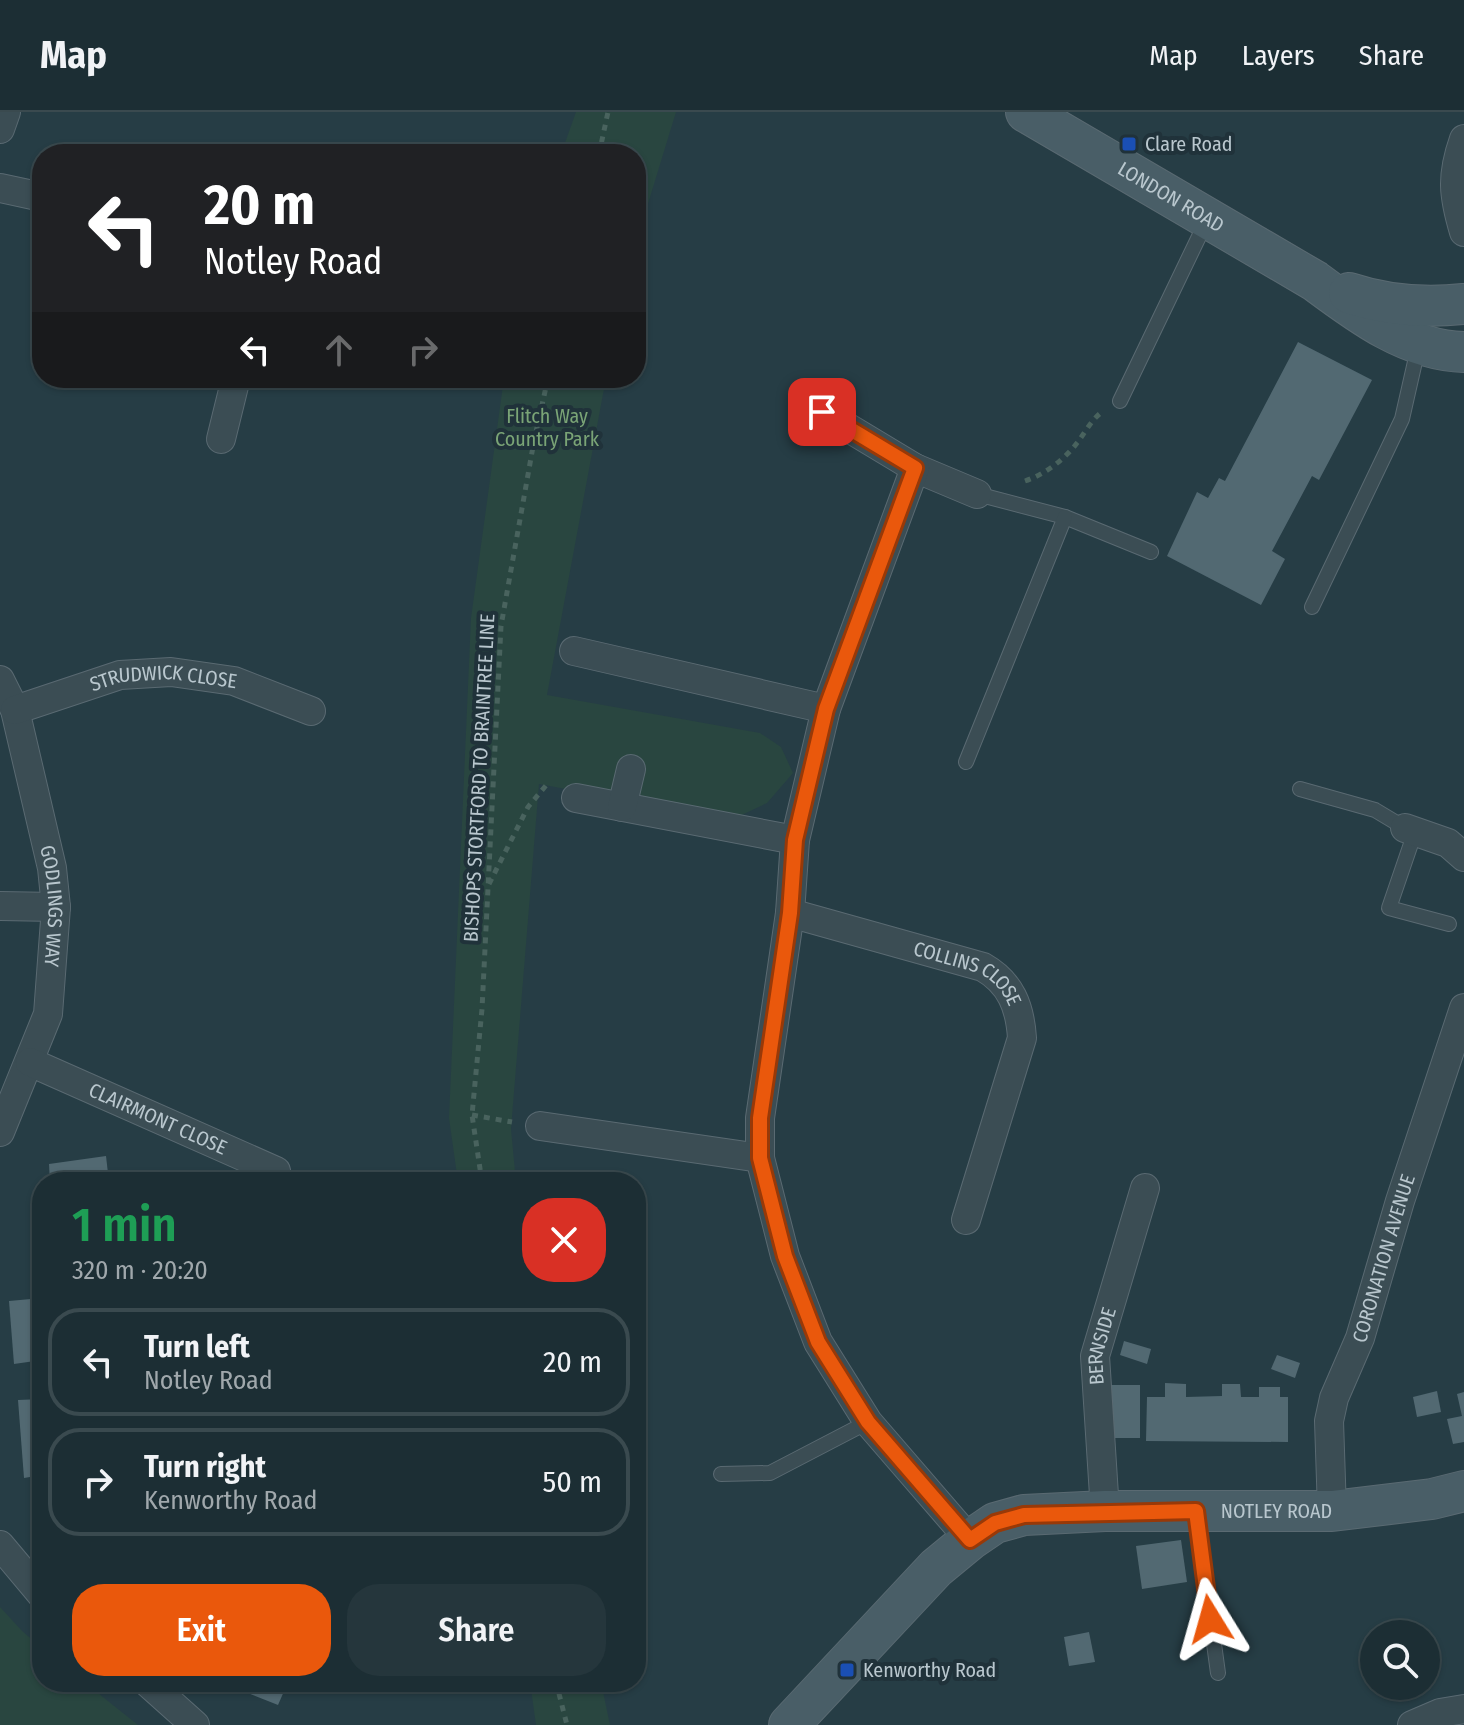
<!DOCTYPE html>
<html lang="en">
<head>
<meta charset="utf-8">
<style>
	body { margin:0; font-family:"Fira Sans Condensed",sans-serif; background:#25363c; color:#f1f3f6; height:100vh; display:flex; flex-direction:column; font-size:30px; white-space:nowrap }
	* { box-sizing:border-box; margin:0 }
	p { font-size:26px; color:#a0a8ac }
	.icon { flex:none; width:44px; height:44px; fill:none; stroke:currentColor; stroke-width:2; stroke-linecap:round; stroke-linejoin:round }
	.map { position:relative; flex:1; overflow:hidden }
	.details { position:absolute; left:32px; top:1060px; width:614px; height:520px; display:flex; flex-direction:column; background:#1c2e34; border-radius:32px; box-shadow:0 2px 6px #0004,0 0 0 2px #3a4a4f }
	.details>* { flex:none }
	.guide { position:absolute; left:32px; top:32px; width:614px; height:244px; border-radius:32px; box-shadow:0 2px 6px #0004,0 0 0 2px #3a4a4f; background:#202124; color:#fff; overflow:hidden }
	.controls { position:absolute; left:1360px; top:1508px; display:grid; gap:16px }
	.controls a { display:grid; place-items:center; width:80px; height:80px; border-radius:50%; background:#1c2e34; box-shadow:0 2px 6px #0004,0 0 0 2px #3a4a4f; font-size:40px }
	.pin { position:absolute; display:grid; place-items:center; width:68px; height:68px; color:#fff; margin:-34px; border-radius:16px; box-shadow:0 4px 12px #0006 }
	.me { position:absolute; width:88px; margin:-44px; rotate:352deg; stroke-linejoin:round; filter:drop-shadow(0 0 6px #0008) }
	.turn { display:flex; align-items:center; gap:28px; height:168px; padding:0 40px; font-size:36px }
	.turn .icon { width:104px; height:104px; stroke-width:2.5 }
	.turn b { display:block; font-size:56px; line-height:68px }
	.lanes { display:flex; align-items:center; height:76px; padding:0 40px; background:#0003; justify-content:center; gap:40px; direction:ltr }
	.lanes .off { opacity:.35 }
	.round { display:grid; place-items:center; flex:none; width:84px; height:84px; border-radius:32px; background:#25363c }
	.head { display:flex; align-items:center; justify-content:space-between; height:136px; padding:0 40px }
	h1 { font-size:48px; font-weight:600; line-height:60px; color:#1e9e55 }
	.primary-button { display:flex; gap:16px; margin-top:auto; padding:16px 40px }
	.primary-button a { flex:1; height:92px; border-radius:32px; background:#ea580c; color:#fff; font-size:32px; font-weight:600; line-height:92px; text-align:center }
	.primary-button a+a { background:#25363c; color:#f1f3f6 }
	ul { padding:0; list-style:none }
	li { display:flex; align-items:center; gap:24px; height:108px; margin:0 16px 12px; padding:0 24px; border:4px solid #3a4a4f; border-radius:32px }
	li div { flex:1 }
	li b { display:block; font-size:30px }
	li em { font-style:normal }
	header { display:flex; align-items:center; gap:48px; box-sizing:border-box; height:112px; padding:0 40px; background:#1c2e34; border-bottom:2px solid #3a4a4f }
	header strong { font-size:38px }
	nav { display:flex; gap:44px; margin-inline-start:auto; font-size:28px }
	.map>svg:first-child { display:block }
	.green { fill:#294640 }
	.building { fill:#526972 }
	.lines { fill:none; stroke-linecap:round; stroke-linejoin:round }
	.lane-casing { stroke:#5a6a72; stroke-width:16 }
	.street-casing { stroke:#5a6a72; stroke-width:30 }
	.secondary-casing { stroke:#5a6a72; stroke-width:42 }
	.path { stroke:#49635e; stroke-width:5; stroke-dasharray:6 6; stroke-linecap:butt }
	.lane { stroke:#3b4d54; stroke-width:14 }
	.street { stroke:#3b4d54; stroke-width:28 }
	.secondary { stroke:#495e67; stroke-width:40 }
	.route-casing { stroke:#983908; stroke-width:20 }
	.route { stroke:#ea580c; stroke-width:14 }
	.transit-dot { fill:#1a4fb4; stroke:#20323a; stroke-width:3 }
	.labels { text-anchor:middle; stroke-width:8; stroke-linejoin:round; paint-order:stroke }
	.poi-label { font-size:20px; fill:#b9c7ce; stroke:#20323a; text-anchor:start }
	.street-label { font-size:20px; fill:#b9c7ce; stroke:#20323a }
	.park-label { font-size:20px; fill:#7aa476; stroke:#20323a }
</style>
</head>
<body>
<header>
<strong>Map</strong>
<nav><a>Map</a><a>Layers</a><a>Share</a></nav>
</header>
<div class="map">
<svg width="1464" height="1613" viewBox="0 0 1464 1613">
	<rect width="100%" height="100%" fill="#263d45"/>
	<g class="green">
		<path d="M576,0h100l-40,131v-89h-75z"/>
		<path d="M504,266h102l-59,317 213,38 21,14 12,26 -26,30 -36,17 -192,-36 -28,345 5,53h-58l-9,-64 22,-500z"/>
		<path d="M0,1495l22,24 20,17v34h42l54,43h-138z"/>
		<path d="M530,1570h71l9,43h-74z"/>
	</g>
	<g class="building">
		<path d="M1298,230l74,38 -53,100 -7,-4 -40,75 13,8 -24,46 -94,-49 30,-64 11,6 11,-20 6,3z"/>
		<path d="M106,1044l3,26h-59l-1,-18z"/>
		<path d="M42,1186v62l-28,4 -5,-63z"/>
		<path d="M1124,1229l27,8 -4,15 -27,-9z"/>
		<path d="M1277,1243l23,8 -5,15 -24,-9z"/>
		<path d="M1165,1271l21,1v13l36,-1v-12h18l1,13h18v-10h21v10h8v45l-142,-1 1,-44h18z"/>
		<rect x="1111" y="1273" width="29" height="53"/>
		<path d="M1437,1279l4,21 -24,5 -4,-20z"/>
		<path d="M1464,1280v50l-11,2 -6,-25 15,-3 -5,-22z"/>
		<path d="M42,1287v76l-18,3 -6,-78z"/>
		<path d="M1181,1428l6,42 -45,7 -6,-43z"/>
		<path d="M1089,1520l6,30 -26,4 -5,-29z"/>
		<path d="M220,1570h68l-10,23z"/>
	</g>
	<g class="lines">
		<defs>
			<g id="lane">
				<path d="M1120,289l86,-179"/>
				<path d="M977,382l88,23 86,35"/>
				<path d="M1312,495l90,-188 17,-75"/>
				<path d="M966,650l99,-245"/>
				<path d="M1300,677l75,21 30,18"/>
				<path d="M1415,720l-26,76 60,16"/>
				<path d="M721,1362l49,-1 98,-51"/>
				<path d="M1196,1400l22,161"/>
			</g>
			<g id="street">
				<path d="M0,17l6,-17"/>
				<path d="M1464,27c-13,37 -11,56 0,93"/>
				<path d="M0,76l42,9"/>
				<path d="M822,300l93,56 62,26"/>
				<path d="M221,327l15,-61"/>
				<path d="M915,356l-89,241 -31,131 -5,73 -30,205v40l25,98 33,86 50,80 102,118"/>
				<path d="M574,539l252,58"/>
				<path id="s1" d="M0,568l15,30 37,158 4,39 -8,107 -48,118"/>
				<path id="s2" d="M15,598l105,-35 51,-3 63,9 77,30"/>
				<path d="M576,686l219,42"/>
				<path d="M622,695l9,-38"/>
				<path d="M1405,716l43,15 16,14"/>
				<path d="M0,794l56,1"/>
				<path id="s3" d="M790,801l193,54c28,16 37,40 39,71l-56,182"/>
				<path id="s4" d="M30,950l246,109 2,11"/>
				<path d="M540,1014l220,32"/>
				<path id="s5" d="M1105,1399l-10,-155 50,-168"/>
				<path id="s6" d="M1332,1399l-3,-90 5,-23 26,-60 40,-137 64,-193"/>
				<path d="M0,1433l42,50"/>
				<path d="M147,1570l48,43"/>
				<path d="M1412,1613l28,-12 24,-4"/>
			</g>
			<g id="secondary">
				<path id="s7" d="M1026,0l289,169c43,32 93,70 149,71"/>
				<path d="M1349,181c36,12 77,15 115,11"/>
				<path id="s8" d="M789,1613l147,-157 34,-28 25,-17 29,-8 81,-4h227l100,-12 32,-8"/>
			</g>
		</defs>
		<use href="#lane" class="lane-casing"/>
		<use href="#street" class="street-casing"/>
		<use href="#secondary" class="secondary-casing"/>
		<g class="path">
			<path d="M599,42l9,-42"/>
			<path d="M1025,369c20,-7 39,-21 52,-38 8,-10 14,-23 25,-31"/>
			<path d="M489,772l39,-77 20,-24"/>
			<path d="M472,1003l40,7"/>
			<path d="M482,1070l-10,-67 10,-106 19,-383 33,-185 14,-63"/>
			<path d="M107,1570l10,7"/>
			<path d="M556,1570l11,43"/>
		</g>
		<use href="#lane" class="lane"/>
		<use href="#street" class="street"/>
		<use href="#secondary" class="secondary"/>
	</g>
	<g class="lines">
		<defs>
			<path id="route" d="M822,300l93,56 -89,241 -31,131 -5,73 -30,205v40l25,98 33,86 50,80 102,118 25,-17 29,-8 172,-4 14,108"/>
		</defs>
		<use href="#route" class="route-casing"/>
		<use href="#route" class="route"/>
	</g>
	<g class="transit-dot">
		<rect x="1121" y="24" width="16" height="16" rx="4"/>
		<rect x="839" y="1550" width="16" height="16" rx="4"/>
	</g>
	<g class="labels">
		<g class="poi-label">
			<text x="1145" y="39">Clare Road</text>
			<text x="863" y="1565">Kenworthy Road</text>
		</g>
		<g class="street-label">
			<text dy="7" stroke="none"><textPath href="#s7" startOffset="168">LONDON ROAD</textPath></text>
			<text dy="7" stroke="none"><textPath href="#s2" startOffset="154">STRUDWICK CLOSE</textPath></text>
			<text transform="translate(479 666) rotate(-87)" y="7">BISHOPS STORTFORD TO BRAINTREE LINE</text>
			<text dy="7" stroke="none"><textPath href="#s1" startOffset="234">GODLINGS WAY</textPath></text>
			<text dy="7" stroke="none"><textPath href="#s3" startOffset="190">COLLINS CLOSE</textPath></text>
			<text dy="7" stroke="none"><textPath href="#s4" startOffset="140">CLAIRMONT CLOSE</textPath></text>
			<text dy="7" stroke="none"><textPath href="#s6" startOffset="262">CORONATION AVENUE</textPath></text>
			<text dy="7" stroke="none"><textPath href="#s5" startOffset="166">BERNSIDE</textPath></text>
			<text dy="7" stroke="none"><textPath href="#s8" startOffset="572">NOTLEY ROAD</textPath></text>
		</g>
		<g class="park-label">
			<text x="547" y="311">Flitch Way<tspan x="547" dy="23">Country Park</tspan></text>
		</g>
	</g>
</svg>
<div class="controls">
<a><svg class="icon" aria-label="search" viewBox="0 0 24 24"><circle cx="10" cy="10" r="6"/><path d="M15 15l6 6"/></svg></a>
</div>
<div class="pin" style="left:822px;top:300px;background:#d93025"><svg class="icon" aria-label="arrive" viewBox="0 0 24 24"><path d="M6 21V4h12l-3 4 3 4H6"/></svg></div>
<svg class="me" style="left:1210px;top:1507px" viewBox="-20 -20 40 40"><path d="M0-17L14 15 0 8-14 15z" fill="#ea580c" stroke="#fff" stroke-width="4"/></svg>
<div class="guide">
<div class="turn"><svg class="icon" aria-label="left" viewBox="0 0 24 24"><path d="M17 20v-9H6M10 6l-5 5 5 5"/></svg><div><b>20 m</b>Notley Road</div></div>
<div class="lanes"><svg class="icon" aria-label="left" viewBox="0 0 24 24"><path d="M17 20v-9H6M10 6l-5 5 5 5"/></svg><svg class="icon off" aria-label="ahead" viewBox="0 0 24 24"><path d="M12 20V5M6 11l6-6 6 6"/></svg><svg class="icon off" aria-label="right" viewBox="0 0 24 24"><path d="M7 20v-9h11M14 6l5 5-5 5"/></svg></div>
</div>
<section class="details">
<div class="head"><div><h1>1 min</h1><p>320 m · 20:20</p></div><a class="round" style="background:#d93025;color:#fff"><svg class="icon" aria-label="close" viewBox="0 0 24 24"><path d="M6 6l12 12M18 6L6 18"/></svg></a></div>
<ul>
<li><svg class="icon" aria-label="left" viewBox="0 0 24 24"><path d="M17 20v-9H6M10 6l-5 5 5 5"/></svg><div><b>Turn left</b><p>Notley Road</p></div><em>20 m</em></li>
<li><svg class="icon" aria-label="right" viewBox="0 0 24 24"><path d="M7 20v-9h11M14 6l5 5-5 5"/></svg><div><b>Turn right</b><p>Kenworthy Road</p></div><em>50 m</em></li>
</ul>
<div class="primary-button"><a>Exit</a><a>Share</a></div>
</section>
</div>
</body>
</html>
